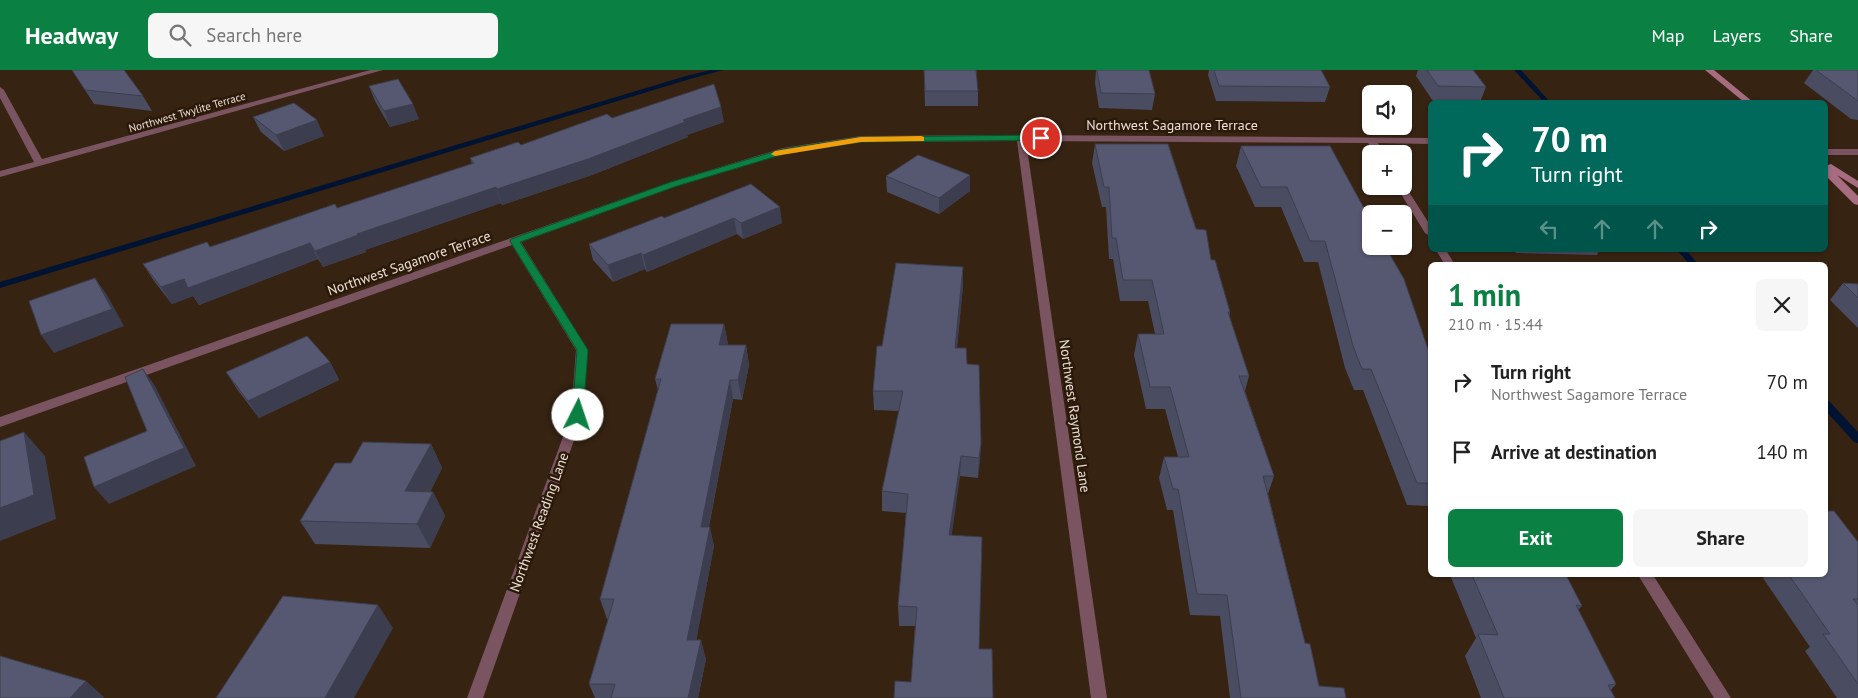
<!DOCTYPE html>
<html lang="en">
<head>
<meta charset="utf-8">
<style>
	body { margin:0; font-family:"PT Sans",sans-serif; background:#f6f6f6; color:#222; height:100vh; display:flex; flex-direction:column; font-size:19px; white-space:nowrap }
	* { box-sizing:border-box; margin:0 }
	p { font-size:16px; color:#767676 }
	.icon { flex:none; width:28px; height:28px; fill:none; stroke:currentColor; stroke-width:2; stroke-linecap:round; stroke-linejoin:round }
	.map { position:relative; flex:1; overflow:hidden }
	.drawer { position:absolute; left:1428px; top:192px; width:400px; height:315px; display:flex; flex-direction:column; background:#fff; border-radius:8px; box-shadow:0 1px 4px #0004 }
	.drawer>* { flex:none }
	.top-card { position:absolute; left:1428px; top:30px; width:400px; height:152px; border-radius:8px; box-shadow:0 1px 4px #0004; background:#00695c; color:#fff; overflow:hidden }
	.tools { position:absolute; left:1362px; top:15px; display:grid; gap:10px }
	.tools a { display:grid; place-items:center; width:50px; height:50px; border-radius:8px; background:#fff; box-shadow:0 1px 4px #0004; font-size:25px }
	.pin { position:absolute; display:grid; place-items:center; width:42px; height:42px; color:#fff; margin:-21px; border:2px solid #fff; border-radius:50%; box-shadow:0 1px 5px #0007 }
	.me { position:absolute; width:55px; margin:-28px; rotate:4deg; stroke-linejoin:round; filter:drop-shadow(0 0 4px #0008) }
	.turn { display:flex; align-items:center; gap:18px; height:105px; padding:0 20px; font-size:22px }
	.turn .icon { width:65px; height:65px; stroke-width:2.5 }
	.turn b { display:block; font-size:35px; line-height:42px }
	.lanes { display:flex; align-items:center; height:48px; padding:0 20px; background:#0003; justify-content:center; gap:25px; direction:ltr }
	.lanes .off { opacity:.35 }
	.round { display:grid; place-items:center; flex:none; width:52px; height:52px; border-radius:8px; background:#f6f6f6 }
	.summary { display:flex; align-items:center; justify-content:space-between; height:85px; padding:0 20px }
	h1 { font-size:30px; font-weight:600; line-height:38px; color:#0b8043 }
	.button { display:flex; gap:10px; margin-top:auto; padding:10px 20px }
	.button a { flex:1; height:58px; border-radius:8px; background:#0b8043; color:#fff; font-size:20px; font-weight:600; line-height:58px; text-align:center }
	.button a+a { background:#f6f6f6; color:#222 }
	ul { padding:0; list-style:none }
	li { display:flex; align-items:center; gap:15px; height:70px; padding:0 20px }
	li div { flex:1 }
	li b { display:block; font-size:19px }
	li em { font-style:normal }
	header { display:flex; align-items:center; gap:30px; box-sizing:border-box; height:70px; padding:0 25px; background:#0b8043; color:#fff }
	header strong { font-size:24px }
	nav { display:flex; gap:28px; margin-inline-start:auto; font-size:18px }
	.search { width:350px; height:45px; background:#f6f6f6; display:flex; align-items:center; gap:12px; box-sizing:border-box; padding:0 18px; border-radius:8px; color:#767676; font-size:19px }
	.map>svg:first-child { display:block }
	.lines { fill:none; stroke-linecap:round; stroke-linejoin:round }
	.stream { fill:#001333; fill-rule:evenodd }
	.minor { fill:#7a5460; fill-rule:evenodd }
	.secondary { fill:#a86c80; fill-rule:evenodd }
	.wall { fill:#4a4c61 }
	.shaded-wall { fill:#3c3e4f }
	.building { fill:#565871; stroke:#3c3e4f }
	.route { fill:#0b8043; stroke:#07532c }
	.slow { fill:#f59e0b }
	.labels { text-anchor:middle; stroke-width:5; stroke-linejoin:round; paint-order:stroke }
	.far-street-label { font-size:11px; fill:#ecdfd5; stroke:#2b1909 }
	.street-label { font-size:14px; fill:#ecdfd5; stroke:#2b1909 }
</style>
</head>
<body>
<header>
<strong>Headway</strong>
<div class="search"><svg class="icon" aria-label="search" viewBox="0 0 24 24"><circle cx="10" cy="10" r="6"/><path d="M15 15l6 6"/></svg>Search here</div>
<nav><a>Map</a><a>Layers</a><a>Share</a></nav>
</header>
<div class="map">
<svg width="1858" height="628" viewBox="0 0 1858 628">
	<rect width="100%" height="100%" fill="#362312"/>
	<g class="lines">
		<g class="stream">
			<path d="M711,0h12l-33,9 -690,209v-6l686,-206z"/>
			<path d="M1514,0h7l29,32h-6z"/>
			<path d="M1677,180h9l13,15h-9z"/>
			<path d="M1825,330l4,1 29,31v11l-4,-1 -29,-32z"/>
		</g>
		<g class="minor">
			<path d="M370,0h13l-383,107v-6l34,-9 -34,-64v-11l4,3 38,69z"/>
			<path d="M1021,65l409,3v6l-52,-1 7,11h-10l-7,-11 -342,-2 81,557h-16l-74,-557 -156,1 -77,12 -107,32 -156,56 67,108 -5,65 -100,283h-16l104,-283 5,-65 -64,-105 -512,182v-10l671,-235 112,-34 78,-12z"/>
			<rect x="1825" y="79" width="33" height="6"/>
			<path d="M1404,114l26,41v11l-5,-3 -29,-47h8z"/>
			<path d="M1436,180h10l9,15h-10z"/>
			<path d="M1638,505h15l78,123h-17z"/>
		</g>
		<g class="secondary">
			<path d="M1705,0h9l39,32h-9z"/>
			<path d="M1831,94l27,17v7l-21,-13 21,21v9l-4,-1 -29,-29v-9z"/>
		</g>
	</g>
	<g class="wall">
		<path d="M72,0h52l19,26 9,15 -58,-7z"/>
		<path d="M924,0l54,21v15h-53z"/>
		<path d="M1096,0h53l6,24 -3,16 -53,-2 -4,-25z"/>
		<path d="M1209,0h112l9,17 -5,15 -109,-1 -8,-26z"/>
		<path d="M1418,0h55l13,17 -6,15 -47,-1 -17,-25z"/>
		<path d="M1813,0h45v50l-7,-1 -47,-36z"/>
		<path d="M369,16l50,33 -29,8 -15,-26z"/>
		<path d="M253,47l71,19 -40,15 -23,-19z"/>
		<path d="M612,48l112,4 -37,13 1,2 -96,38 -90,30 -1,-2 -136,47 1,2 -43,15 -5,-8 -119,46 -6,-9 -21,8 -18,-23 -11,-17 67,-17 127,-39 135,-44 -2,-6 51,-13z"/>
		<path d="M1095,74l101,85 15,31 19,52 -1,5 20,59 -4,15 29,85 -6,18 37,149 14,43 27,12h-116l-10,-82 -30,-1 -17,-105h-6l-8,-32 5,-21h14l-13,-48h-19l-12,-54 4,-21h17l-7,-33h-28l-7,-42h-4l-3,-52h-4l-10,-44z"/>
		<path d="M1241,76h89l100,209v151l-23,-1 -44,-115h-9l-9,-22 -27,-106h-14l-23,-55h-26l-19,-41z"/>
		<path d="M970,105v16l-31,23 -52,-22 -1,-16z"/>
		<path d="M751,114l31,39 -39,16 -6,-5 -90,38 -2,-3 -32,13 -20,-22 -4,-16 75,-26z"/>
		<path d="M1514,180h85l-2,5 -81,-2z"/>
		<path d="M963,197v19l-6,62 10,16 14,79 -3,35 -18,-2 -49,206 4,-56h-16l-1,-20 8,-93 -24,-2v-20l17,-80 -25,-1 -1,-19z"/>
		<path d="M1843,213l15,1v44l-28,-28z"/>
		<path d="M724,254l4,21h18l3,20 -7,35 -9,-1 -24,128 5,19 -18,94 10,19 -8,39h-103l-6,-14 20,-65h-2l-7,-20 58,-209 -3,-11z"/>
		<path d="M330,292l9,18 -80,38 -22,-29 -11,-17z"/>
		<path d="M431,374l11,24 -12,24h3l12,24 -15,32 -115,-4 -15,-23 51,-58z"/>
		<path d="M1858,472v156h-21l-32,-47 5,-4 -47,-69 3,-3h59z"/>
		<path d="M1450,505h116l16,31 -4,4 38,74 -5,6 4,8h-134l-16,-42 11,-18z"/>
	</g>
	<g class="shaded-wall">
		<path d="M413,34l6,15 -29,8 -6,-16z"/>
		<path d="M721,37l3,15 -37,13 1,2 -96,38 -90,30 -5,-16 186,-69z"/>
		<path d="M317,50l7,16 -40,15 -8,-16z"/>
		<path d="M970,105v16l-31,23v-16z"/>
		<path d="M496,117l5,16 -136,47 1,2 -43,15 -8,-16 42,-17z"/>
		<path d="M780,137l2,16 -39,16 -2,-16z"/>
		<path d="M734,148l3,16 -90,38 -4,-17z"/>
		<path d="M310,173l8,16 -119,46 -6,-9 -21,8 -11,-17 23,-8z"/>
		<path d="M641,183l4,16 -32,13 -5,-17z"/>
		<path d="M963,197v19l-8,81v-19z"/>
		<path d="M95,208l12,17 17,31 -70,27 -13,-18z"/>
		<path d="M724,254l4,20 -5,21 -4,-20z"/>
		<path d="M746,275l3,20 -7,35 -4,-20z"/>
		<path d="M330,292l9,18 -80,38 -11,-17z"/>
		<path d="M143,299l12,17 41,80 -87,38 -15,-17 90,-39z"/>
		<path d="M730,310l3,19 -28,147 -4,-19z"/>
		<path d="M24,362l21,24 11,63 -56,22v-33z"/>
		<path d="M981,373l-1,19 -2,16 1,-20z"/>
		<path d="M431,374l11,24 -24,47 -13,-24z"/>
		<path d="M961,386l-1,20 -11,79v-20z"/>
		<path d="M433,422l12,24 -15,32 -13,-24z"/>
		<path d="M710,457l4,19 -21,113 -6,-19z"/>
		<path d="M378,535l15,23 -39,70h-29z"/>
		<path d="M701,570l5,19 -8,39h-10z"/>
		<path d="M86,611l18,16 -1,1h-33z"/>
	</g>
	<g class="building">
		<path d="M72,0h52l19,26 -58,-6z"/>
		<path d="M924,0h52l2,21h-53z"/>
		<path d="M1097,0h52l6,24 -54,-1z"/>
		<path d="M1214,0h107l9,17 -111,-1z"/>
		<path d="M1427,0h46l13,17 -48,-1z"/>
		<path d="M1816,0h42v31z"/>
		<path d="M398,9l15,25 -29,7 -15,-25z"/>
		<path d="M714,14l7,23 -38,13 2,2 -97,37 -91,30 -1,-2 -139,47 1,1 -43,16 -5,-8 -122,45 -4,-9 -23,8 -18,-23 64,-22 3,5 125,-43 2,4 137,-45 -4,-5 48,-16 3,3 86,-31 5,4z"/>
		<path d="M294,33l23,17 -41,15 -23,-18z"/>
		<path d="M1095,74h73l28,85 10,1 5,30h4l15,52h-2l21,64h-10l35,100h-11l42,167 5,1 9,42 25,2 2,10h-105l-14,-103 -30,-1 -19,-105h-5l-9,-32h25l-19,-70h-20l-12,-53h26l-12,-54h-29l-7,-42h-4l-3,-51h-5z"/>
		<path d="M1241,76h89l41,75v25h14l19,33 26,76v128h-13l-46,-114h-9l-9,-23 -28,-105h-15l-23,-54h-26z"/>
		<path d="M918,85l52,20 -31,23 -53,-22z"/>
		<path d="M751,114l29,23 -39,16 -7,-5 -91,37 -2,-2 -33,12 -19,-21 73,-28 2,2z"/>
		<path d="M896,193l67,4 -8,81h11l1,16 12,1 2,78 -2,15 -18,-2 -12,79 33,2 -3,112h13l1,49h-99l1,-17 16,1 6,-75 -19,-1 10,-112 -26,-3 21,-100h-30l4,-45h5z"/>
		<path d="M95,208l17,31 -71,26 -12,-34z"/>
		<path d="M1843,213l15,1v14z"/>
		<path d="M671,254h53l-5,21h27l-8,35h-8l-29,147h9l-23,113h14l-13,58h-77l4,-14h-26l25,-85h-14l61,-220h-6z"/>
		<path d="M307,266l23,26 -82,39 -22,-29z"/>
		<path d="M143,299l41,79 -90,39 -10,-30 63,-26 -22,-54z"/>
		<path d="M24,362l10,63 -34,13v-67z"/>
		<path d="M363,372l68,2 -26,47 28,1 -16,32 -117,-3 35,-58h16z"/>
		<path d="M1825,441h9l24,31v57h-5l5,6v79l-35,-50h7l-41,-59h36z"/>
		<path d="M1472,505h94l16,31 -6,-1 40,79 -8,1 7,13h-111l-26,-64 20,1z"/>
		<path d="M283,526l95,9 -53,93h-109z"/>
		<path d="M0,586l86,25 -16,17h-70z"/>
	</g>
	<path class="route" d="M1041,65l4,3 -1,2 -183,2 -77,12 -107,32 -157,56 68,108 -5,65 -1,3h-9l-1,-3 5,-65 -67,-109 1,-2 160,-57 112,-33 78,-12z"/>
	<path class="slow" d="M921,66l3,1v4l-63,1 -86,14 -4,-2 4,-3 86,-14z"/>
	<g class="labels">
		<g class="far-street-label">
			<text transform="translate(187 42) rotate(-16)" y="4">Northwest Twylite Terrace</text>
		</g>
		<g class="street-label">
			<text x="1172" y="60">Northwest Sagamore Terrace</text>
			<text transform="translate(409 193) rotate(-19)" y="5">Northwest Sagamore Terrace</text>
			<text transform="translate(1075 346) rotate(82)" y="5">Northwest Raymond Lane</text>
			<text transform="translate(539 452) rotate(-70)" y="5">Northwest Reading Lane</text>
		</g>
	</g>
</svg>
<div class="tools">
<a><svg class="icon" aria-label="sound" viewBox="0 0 24 24"><path d="M4 9h4l5-4v14l-5-4H4zM17 9q2 3 0 6"/></svg></a>
<a>+</a>
<a>−</a>
</div>
<div class="pin" style="left:1041px;top:68px;background:#d93025"><svg class="icon" aria-label="arrive" viewBox="0 0 24 24"><path d="M6 21V4h12l-3 4 3 4H6"/></svg></div>
<svg class="me" style="left:578px;top:345px" viewBox="-20 -20 40 40"><circle r="19" fill="#fff"/><path d="M0-13L10 11 0 6-10 11z" fill="#0b8043"/></svg>
<div class="top-card">
<div class="turn"><svg class="icon" aria-label="right" viewBox="0 0 24 24"><path d="M7 20v-9h11M14 6l5 5-5 5"/></svg><div><b>70 m</b>Turn right</div></div>
<div class="lanes"><svg class="icon off" aria-label="left" viewBox="0 0 24 24"><path d="M17 20v-9H6M10 6l-5 5 5 5"/></svg><svg class="icon off" aria-label="ahead" viewBox="0 0 24 24"><path d="M12 20V5M6 11l6-6 6 6"/></svg><svg class="icon off" aria-label="ahead" viewBox="0 0 24 24"><path d="M12 20V5M6 11l6-6 6 6"/></svg><svg class="icon" aria-label="right" viewBox="0 0 24 24"><path d="M7 20v-9h11M14 6l5 5-5 5"/></svg></div>
</div>
<section class="drawer">
<div class="summary"><div><h1>1 min</h1><p>210 m · 15:44</p></div><a class="round"><svg class="icon" aria-label="close" viewBox="0 0 24 24"><path d="M6 6l12 12M18 6L6 18"/></svg></a></div>
<ul>
<li><svg class="icon" aria-label="right" viewBox="0 0 24 24"><path d="M7 20v-9h11M14 6l5 5-5 5"/></svg><div><b>Turn right</b><p>Northwest Sagamore Terrace</p></div><em>70 m</em></li>
<li><svg class="icon" aria-label="arrive" viewBox="0 0 24 24"><path d="M6 21V4h12l-3 4 3 4H6"/></svg><div><b>Arrive at destination</b></div><em>140 m</em></li>
</ul>
<div class="button"><a>Exit</a><a>Share</a></div>
</section>
</div>
</body>
</html>
